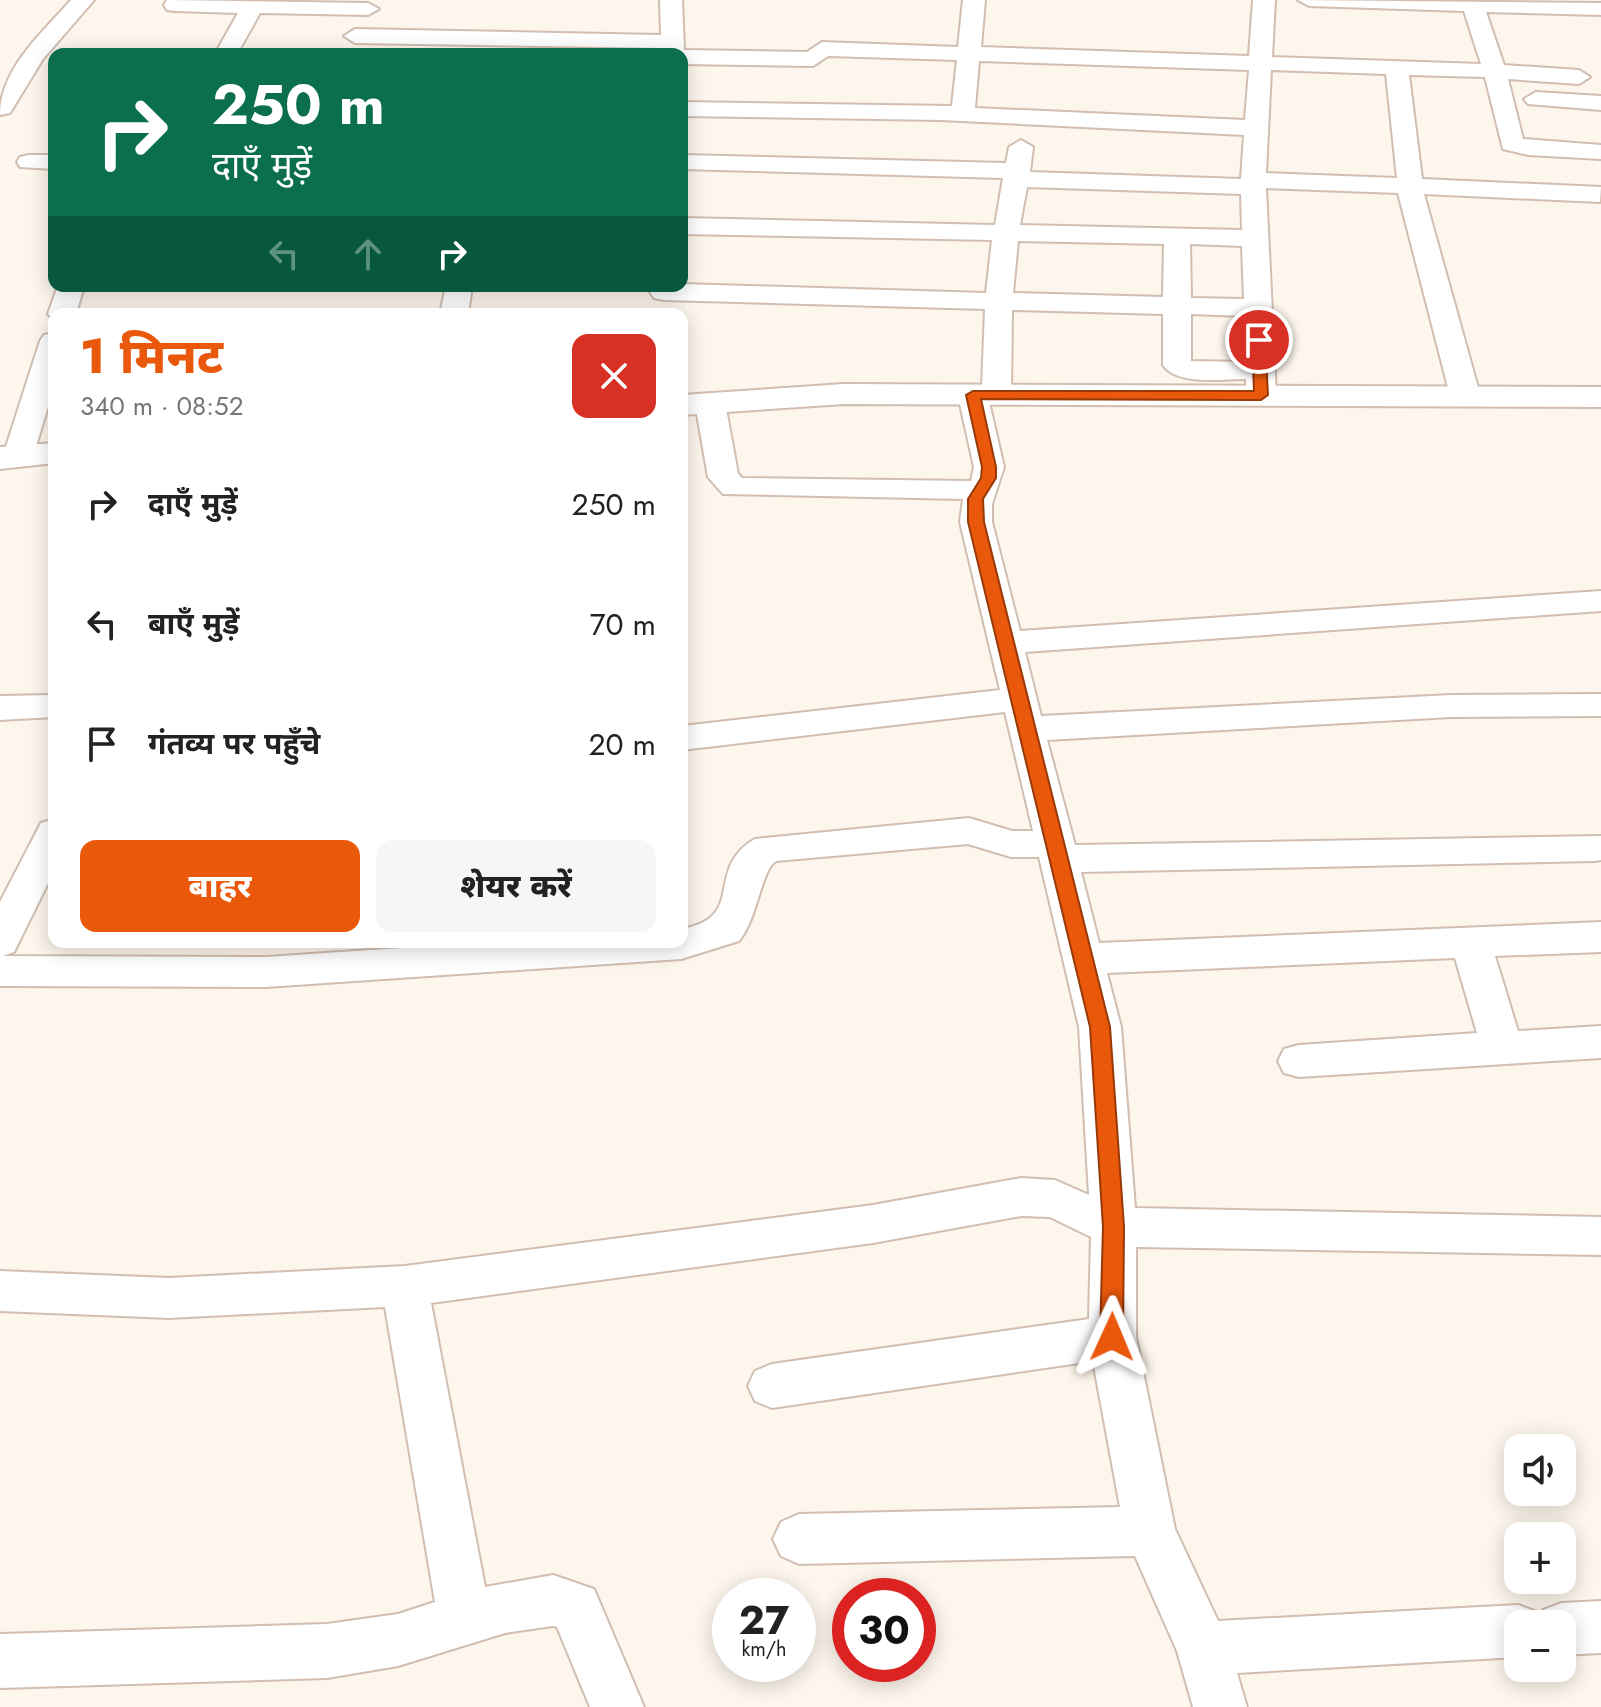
<!DOCTYPE html>
<html lang="hi">
<head>
<meta charset="utf-8">
<style>
	body { margin:0; font-family:Jost,"Noto Sans Devanagari",sans-serif; background:#f6f6f6; color:#222; height:100vh; display:flex; flex-direction:column; font-size:30px; white-space:nowrap }
	* { box-sizing:border-box; margin:0 }
	p { font-size:26px; color:#767676 }
	.icon { flex:none; width:44px; height:44px; fill:none; stroke:currentColor; stroke-width:2; stroke-linecap:round; stroke-linejoin:round }
	.map { position:relative; flex:1; overflow:hidden }
	.drawer { position:absolute; left:48px; top:308px; width:640px; height:640px; display:flex; flex-direction:column; background:#fff; border-radius:16px; box-shadow:0 4px 20px #0003 }
	.drawer>* { flex:none }
	.top-card { position:absolute; left:48px; top:48px; width:640px; height:244px; border-radius:16px; box-shadow:0 4px 20px #0003; background:#0b6e4f; color:#fff; overflow:hidden }
	.buttons { position:absolute; left:1504px; top:1434px; display:grid; gap:16px }
	.buttons a { display:grid; place-items:center; width:72px; height:72px; border-radius:16px; background:#fff; box-shadow:0 4px 20px #0003; font-size:40px }
	.speed { position:absolute; left:712px; top:1578px; display:flex; gap:16px; font-size:40px; font-weight:700; text-align:center }
	.speed>* { display:grid; place-content:center; width:104px; height:104px; border-radius:50%; background:#fff; box-shadow:0 4px 20px #0003; line-height:1 }
	.speed small { font-size:20px; font-weight:400 }
	.speed .limit { border:12px solid #d22; background:#fff; color:#111 }
	.pin { position:absolute; display:grid; place-items:center; width:68px; height:68px; color:#fff; margin:-34px; border:4px solid #fff; border-radius:50%; box-shadow:0 2px 8px #0007 }
	.me { position:absolute; width:88px; margin:-44px; rotate:1deg; stroke-linejoin:round; filter:drop-shadow(0 0 6px #0008) }
	.turn { display:flex; align-items:center; gap:28px; height:168px; padding:0 32px; font-size:36px }
	.turn .icon { width:104px; height:104px; stroke-width:2.5 }
	.turn b { display:block; font-size:56px; line-height:68px }
	.lanes { display:flex; align-items:center; height:76px; padding:0 32px; background:#0003; justify-content:center; gap:40px; direction:ltr }
	.lanes .off { opacity:.35 }
	.round { display:grid; place-items:center; flex:none; width:84px; height:84px; border-radius:16px; background:#f6f6f6 }
	.summary { display:flex; align-items:center; justify-content:space-between; height:136px; padding:0 32px }
	h1 { font-size:48px; font-weight:800; line-height:60px; color:#ea580c }
	.action { display:flex; gap:16px; margin-top:auto; padding:16px 32px }
	.action a { flex:1; height:92px; border-radius:16px; background:#ea580c; color:#fff; font-size:32px; font-weight:800; line-height:92px; text-align:center }
	.action a+a { background:#f6f6f6; color:#222 }
	ul { padding:0; list-style:none }
	li { display:flex; align-items:center; gap:24px; height:120px; padding:0 32px }
	li div { flex:1 }
	li b { display:block; font-size:30px }
	li em { font-style:normal }
	.map>svg:first-child { display:block }
	.lines { fill:none; stroke-linecap:round; stroke-linejoin:round }
	.minor-casing { stroke:#d1beb0; stroke-width:4 }
	.tertiary-casing { stroke:#d1beb0; stroke-width:4 }
	.minor { fill:#fff; fill-rule:evenodd }
	.tertiary { fill:#fff; fill-rule:evenodd }
	.route { fill:#ea580c; stroke:#983908; stroke-width:2 }
</style>
</head>
<body>
<div class="map">
<svg width="1601" height="1707" viewBox="0 0 1601 1707">
	<rect width="100%" height="100%" fill="#fdf6ec"/>
	<g class="lines">
		<defs>
			<g id="minor">
				<path d="M71,0h23l-51,59 -33,54 -10,2c0,-46 42,-82 71,-115z"/>
				<path d="M167,0l201,3 11,6 -11,6 -108,-2 -23,41h-22l23,-41 -63,-2 -8,-1 -3,-5z"/>
				<path d="M660,0h22l2,50 123,2 15,-10 136,5 5,-47h22l-4,47 268,9 4,-56h22l-3,57 209,7 -17,-53 -155,-5 -11,-6 303,3v12l-115,-3 18,53 75,5 11,7 -11,7 -71,-5 15,60 78,6v14l-73,-4 -25,-6 -18,-72 -76,-2 13,104 179,8 -1,15 -176,-8 56,201 -5,6h-20l-5,-6 -52,-202 -132,-5 10,207 -5,6h-20l-5,-6v-16c-23,0 -69,7 -83,-14v-51l-151,-4 -1,85 -5,6 -17,1 15,65 -12,37v18l28,109 581,-40v20l-576,41 16,64 410,-21 150,-1v22l-150,1 -404,23 28,105 526,-9v24l-6,1 -514,11 18,71 502,-21v30l-106,4 23,75 83,-5v32l-302,19 -15,-4 -6,-12 6,-12 15,-4 178,-12 -22,-75 -348,15 14,54 14,181 466,9v38l-465,-8v90l39,192 43,92 300,-16 19,7 3,7 3,-9 19,-7 39,-2v52l-39,2v-31h-44v33l-281,16 10,34h-54l-16,-56 -42,-95 -336,8 -18,-8 -8,-17 8,-17 18,-8 321,-7 -27,-146 -321,47 -17,-7 -7,-15 7,-15 17,-7 317,-45 2,-82 -41,-20 -29,-1 -148,27 -442,60 54,284 68,-12 41,14 50,118h-54l-33,-80 -4,-1 -48,7 -107,33 -71,12 -327,10v-54l327,-10 71,-10 37,-12 -50,-295 -216,11 -169,-7v-40l169,7 236,-12 468,-61 148,-27 34,2 34,15 -10,-168 -40,-170h-28l-43,-13 -192,17c-15,9 -18,57 -37,80l-58,18 -415,28 -266,-1v-84l41,-79 13,-4v52l-40,81 -11,4 263,1 224,-15h192v-13c66,-12 21,-60 73,-90l214,-21 43,13h21l-28,-119 -323,38v-24l318,-36 -40,-168 3,-23 -240,-5 -15,-17 -13,-74 5,-6h20l5,6 13,71 4,4 229,3 3,-14 -16,-72 5,-6 19,-1 3,-79 -321,-9 -10,-2 -4,-6 5,-6 27,-2 304,9 6,-53 -310,-6v-16l313,7 8,-47 -321,-9v-14l324,8 3,-16 12,-7 12,7 -3,25 211,7 3,-44 -303,-15 -259,-4v-14l270,4 5,-46 -129,-4 -15,10 -131,-2v-10h-20v-6l-307,-5 -11,-7 11,-7 306,6zM979,61l270,9 -4,50 -270,-12zM1271,70l115,4 11,104 -131,-5zM1027,187l214,7 1,36 -222,-5zM1018,241l146,3 -1,53 -150,-4zM1190,244l52,2 2,53 -53,-1zM1191,314l53,2 2,46 -55,-1z"/>
				<path d="M1536,92l65,4v14l-73,-6 -4,-5z"/>
				<path d="M29,155h25v14l-34,-2 -3,-5 3,-5z"/>
				<path d="M58,286h26l-8,28h-22v6l-6,-6z"/>
				<path d="M446,286h26l-4,28h-28z"/>
				<path d="M54,333v54l-21,69 -4,6h-22l-4,-6 37,-115 4,-6z"/>
				<path d="M54,695v22l-54,3v-24z"/>
			</g>
			<g id="tertiary">
				<path d="M844,384l757,3v20l-757,-3 -162,11v-20z"/>
				<path d="M54,443v20l-54,6v-22z"/>
			</g>
		</defs>
		<use href="#minor" class="minor-casing"/>
		<use href="#tertiary" class="tertiary-casing"/>
		<use href="#minor" class="minor"/>
		<use href="#tertiary" class="tertiary"/>
	</g>
	<path class="route" d="M1259,336l6,4 3,55 -7,5 -280,-1 15,68v11l-13,21 1,23 126,505 14,200 -1,110 -3,7 -8,3 -8,-3 -4,-7 3,-110 -13,-200 -122,-505v-23l13,-21 1,-11 -16,-72 7,-4h281l-2,-51z"/>
</svg>
<div class="buttons">
<a><svg class="icon" aria-label="sound" viewBox="0 0 24 24"><path d="M4 9h4l5-4v14l-5-4H4zM17 9q2 3 0 6"/></svg></a>
<a>+</a>
<a>−</a>
</div>
<div class="speed"><div>27<small>km/h</small></div><div class="limit">30</div></div>
<div class="pin" style="left:1259px;top:340px;background:#d93025"><svg class="icon" aria-label="arrive" viewBox="0 0 24 24"><path d="M6 21V4h12l-3 4 3 4H6"/></svg></div>
<svg class="me" style="left:1112px;top:1337px" viewBox="-20 -20 40 40"><path d="M0-17L14 15 0 8-14 15z" fill="#ea580c" stroke="#fff" stroke-width="4"/></svg>
<div class="top-card">
<div class="turn"><svg class="icon" aria-label="right" viewBox="0 0 24 24"><path d="M7 20v-9h11M14 6l5 5-5 5"/></svg><div><b>250 m</b>दाएँ मुड़ें</div></div>
<div class="lanes"><svg class="icon off" aria-label="left" viewBox="0 0 24 24"><path d="M17 20v-9H6M10 6l-5 5 5 5"/></svg><svg class="icon off" aria-label="ahead" viewBox="0 0 24 24"><path d="M12 20V5M6 11l6-6 6 6"/></svg><svg class="icon" aria-label="right" viewBox="0 0 24 24"><path d="M7 20v-9h11M14 6l5 5-5 5"/></svg></div>
</div>
<section class="drawer">
<div class="summary"><div><h1>1 मिनट</h1><p>340 m · 08:52</p></div><a class="round" style="background:#d93025;color:#fff"><svg class="icon" aria-label="close" viewBox="0 0 24 24"><path d="M6 6l12 12M18 6L6 18"/></svg></a></div>
<ul>
<li><svg class="icon" aria-label="right" viewBox="0 0 24 24"><path d="M7 20v-9h11M14 6l5 5-5 5"/></svg><div><b>दाएँ मुड़ें</b></div><em>250 m</em></li>
<li><svg class="icon" aria-label="left" viewBox="0 0 24 24"><path d="M17 20v-9H6M10 6l-5 5 5 5"/></svg><div><b>बाएँ मुड़ें</b></div><em>70 m</em></li>
<li><svg class="icon" aria-label="arrive" viewBox="0 0 24 24"><path d="M6 21V4h12l-3 4 3 4H6"/></svg><div><b>गंतव्य पर पहुँचे</b></div><em>20 m</em></li>
</ul>
<div class="action"><a>बाहर</a><a>शेयर करें</a></div>
</section>
</div>
</body>
</html>
